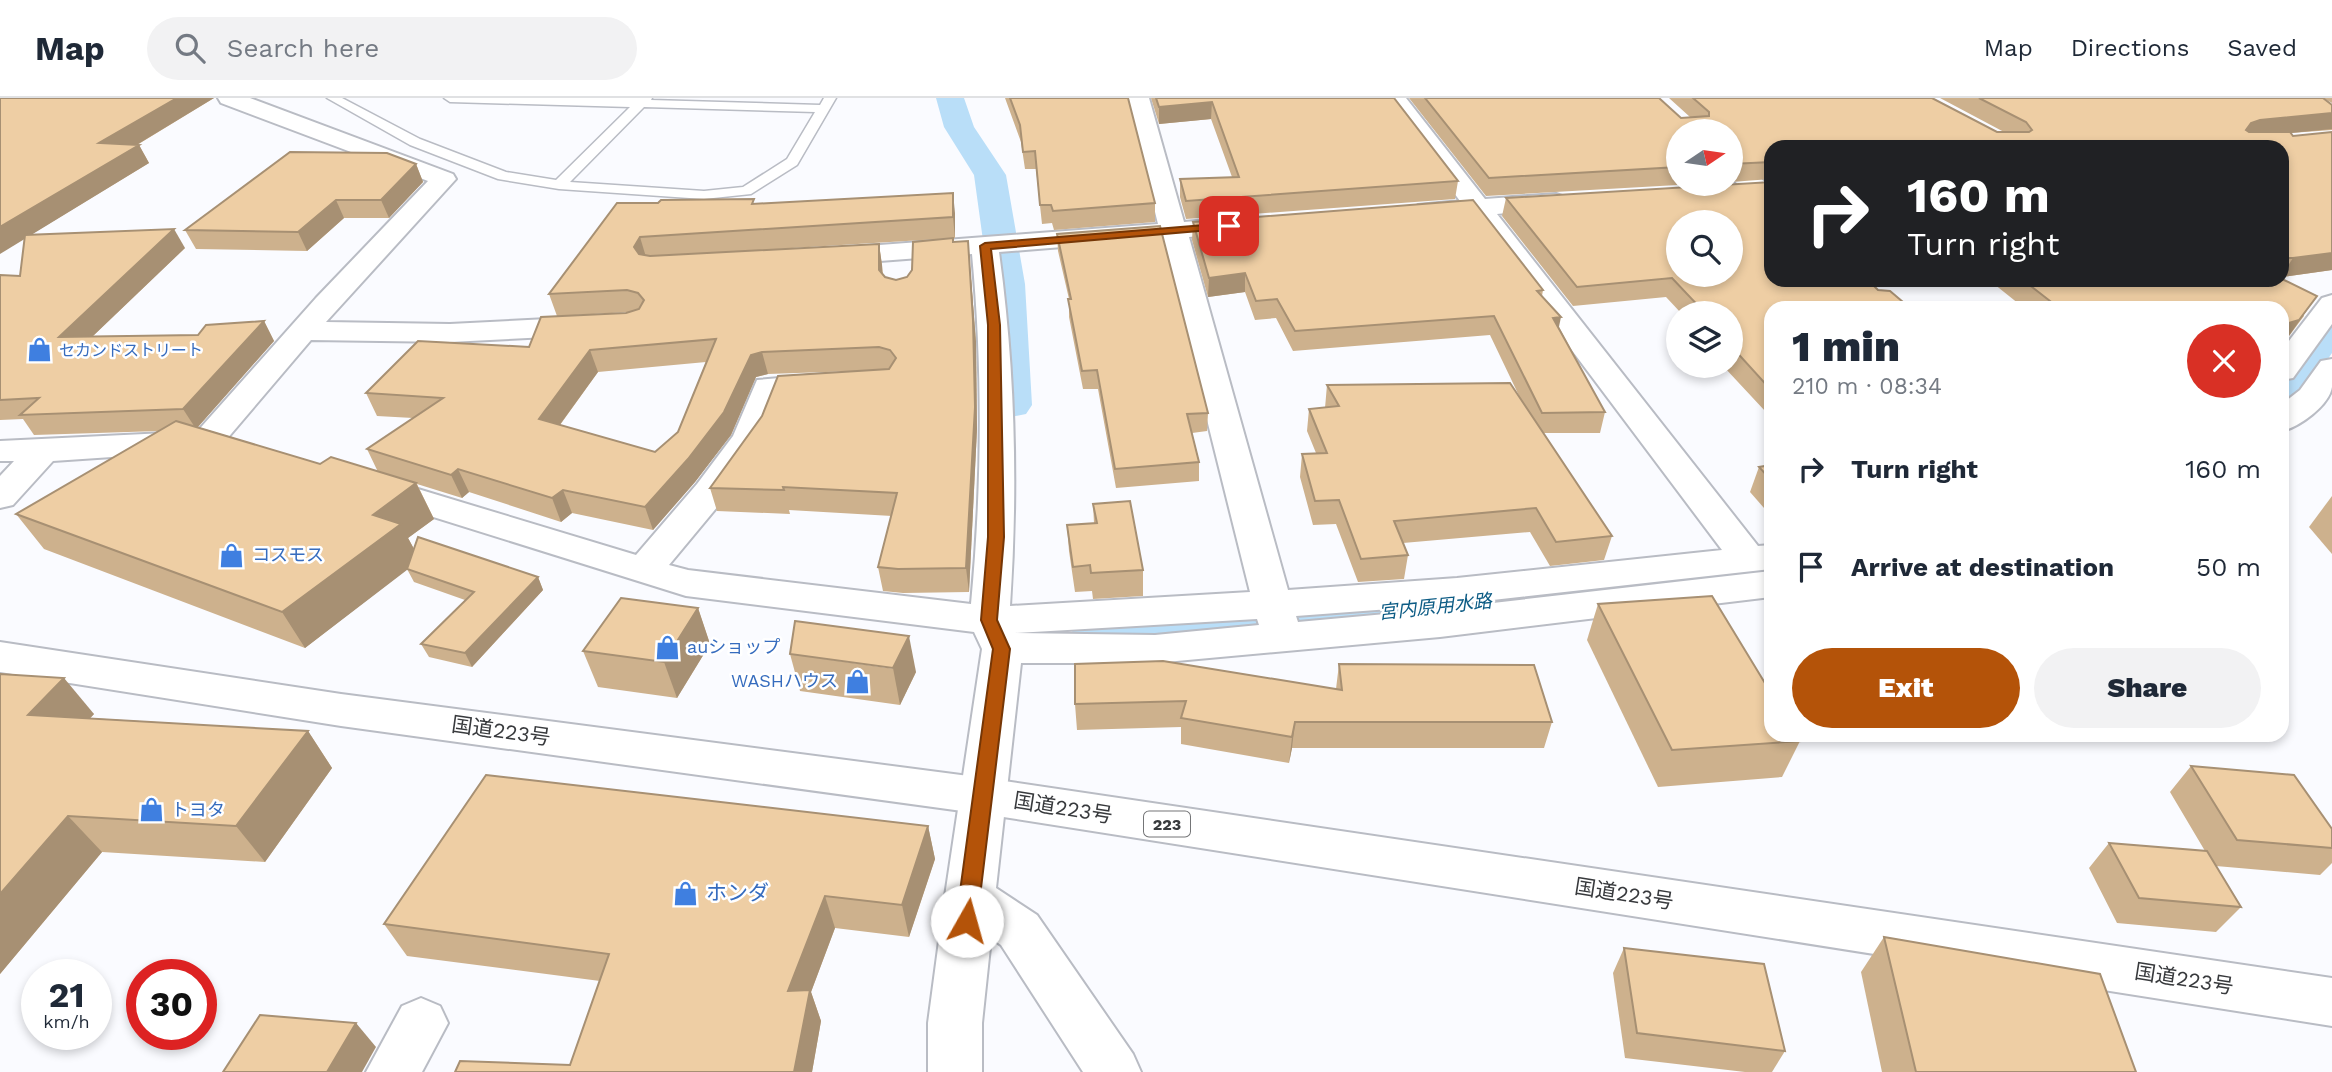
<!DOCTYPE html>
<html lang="en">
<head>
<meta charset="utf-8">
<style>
	body { margin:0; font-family:"Work Sans","Noto Sans JP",sans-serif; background:#f2f2f3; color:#1f2937; height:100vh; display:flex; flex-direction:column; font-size:26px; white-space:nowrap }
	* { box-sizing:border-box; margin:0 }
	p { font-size:23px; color:#747a83 }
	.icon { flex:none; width:38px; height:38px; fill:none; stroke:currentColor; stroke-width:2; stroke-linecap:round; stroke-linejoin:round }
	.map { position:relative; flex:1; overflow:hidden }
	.details { position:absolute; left:1764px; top:203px; width:525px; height:441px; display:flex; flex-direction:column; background:#fff; border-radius:21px; box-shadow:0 4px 10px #0003 }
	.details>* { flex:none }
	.top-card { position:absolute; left:1764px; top:42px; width:525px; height:147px; border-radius:21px; box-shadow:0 4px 10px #0003; background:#202124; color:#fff; overflow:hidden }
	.needle { width:46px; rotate:77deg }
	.controls { position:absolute; left:1666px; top:21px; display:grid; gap:14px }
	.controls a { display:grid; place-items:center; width:77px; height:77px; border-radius:50%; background:#fff; box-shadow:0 4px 10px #0003; font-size:35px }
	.speed { position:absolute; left:21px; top:861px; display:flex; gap:14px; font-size:35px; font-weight:700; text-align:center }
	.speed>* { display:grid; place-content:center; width:91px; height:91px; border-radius:50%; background:#fff; box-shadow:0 4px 10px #0003; line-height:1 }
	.speed small { font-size:18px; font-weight:400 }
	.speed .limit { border:10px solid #d22; background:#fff; color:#111 }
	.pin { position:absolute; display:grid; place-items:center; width:60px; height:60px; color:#fff; margin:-30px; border-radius:14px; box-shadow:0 4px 10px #0006 }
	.me { position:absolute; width:77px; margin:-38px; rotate:7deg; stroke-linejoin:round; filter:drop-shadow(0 0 5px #0008) }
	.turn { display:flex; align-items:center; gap:24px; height:147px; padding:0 28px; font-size:32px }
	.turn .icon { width:91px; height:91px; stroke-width:2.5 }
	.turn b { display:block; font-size:49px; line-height:60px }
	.round { display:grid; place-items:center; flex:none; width:74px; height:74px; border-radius:37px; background:#f2f2f3 }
	.head { display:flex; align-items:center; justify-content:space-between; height:119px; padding:0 28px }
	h1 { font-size:42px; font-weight:800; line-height:52px }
	.action { display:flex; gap:14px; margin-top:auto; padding:14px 28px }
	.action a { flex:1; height:80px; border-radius:42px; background:#b45309; color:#fff; font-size:28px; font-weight:800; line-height:80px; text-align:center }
	.action a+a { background:#f2f2f3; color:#1f2937 }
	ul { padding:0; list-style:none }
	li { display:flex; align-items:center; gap:21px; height:98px; padding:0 28px }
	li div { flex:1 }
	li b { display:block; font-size:26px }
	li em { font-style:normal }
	header { display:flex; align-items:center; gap:42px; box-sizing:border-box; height:98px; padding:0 35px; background:#fff; border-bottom:2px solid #e0e1e3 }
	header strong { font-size:33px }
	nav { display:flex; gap:38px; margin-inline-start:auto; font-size:24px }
	.search { width:490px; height:63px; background:#f2f2f3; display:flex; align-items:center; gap:18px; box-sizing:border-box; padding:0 24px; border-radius:38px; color:#747a83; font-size:26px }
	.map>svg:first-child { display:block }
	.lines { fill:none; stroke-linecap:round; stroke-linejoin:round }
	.canal { fill:#b9def8; fill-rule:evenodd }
	.lane-casing { stroke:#b9bcc4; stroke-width:3 }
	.street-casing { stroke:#b9bcc4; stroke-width:4 }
	.highway-casing { stroke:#b9bcc4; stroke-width:4 }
	.lane { fill:#fff; fill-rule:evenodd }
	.street { fill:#fff; fill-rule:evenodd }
	.highway { fill:#fff; fill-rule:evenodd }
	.wall { fill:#cdb18d; fill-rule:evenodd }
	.shaded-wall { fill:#a79073 }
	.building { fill:#eecea4; stroke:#a79073; stroke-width:2; fill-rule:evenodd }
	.route { fill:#b45309; stroke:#753606; stroke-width:2 }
	.labels { text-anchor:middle; stroke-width:5; stroke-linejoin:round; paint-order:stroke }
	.far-shop-label { font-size:16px; fill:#366cbe; stroke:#fff; text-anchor:start }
	.shield { fill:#fff; stroke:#747577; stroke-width:2 }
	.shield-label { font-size:16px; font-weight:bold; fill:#383a3d }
	.shop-label { font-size:18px; fill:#366cbe; stroke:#fff; text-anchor:start }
	.water-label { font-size:19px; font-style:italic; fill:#0d5c85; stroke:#fff }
	.near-street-label { font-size:21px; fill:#383a3d; stroke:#fff }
	.near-shop-label { font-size:21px; fill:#366cbe; stroke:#fff; text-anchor:start }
</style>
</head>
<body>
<header>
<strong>Map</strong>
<div class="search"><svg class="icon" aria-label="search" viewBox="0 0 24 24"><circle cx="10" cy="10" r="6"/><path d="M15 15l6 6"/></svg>Search here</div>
<nav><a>Map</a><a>Directions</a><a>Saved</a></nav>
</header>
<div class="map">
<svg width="2332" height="974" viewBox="0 0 2332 974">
	<rect width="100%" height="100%" fill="#fafbff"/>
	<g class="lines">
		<g class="canal">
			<path d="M936,0h28l10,29 32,48 19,109 7,121 -6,9 -15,3 -15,-3 -6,-9 -1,-121 -15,-109 -30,-48z"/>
			<path d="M2329,220h3v35l-36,52 -14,3v-41l34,-46z"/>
			<path d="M1771,456v32c-223,32 -449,49 -674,64l-18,-5 -7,-13 7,-13 18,-5c225,-14 451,-30 674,-60z"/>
		</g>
		<defs>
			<path id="lane" d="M327,0h15l78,41 86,33 50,8 74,-73 -180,-5 -6,-4h208l-1,2 169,5 4,-7h12l-39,67 -46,29 -47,5 -145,-10 -61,-10 -88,-34zM644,9l171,5 -28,47 -44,28 -39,4 -134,-9z"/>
			<g id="street">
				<path d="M218,0h32l203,76 3,5 -130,143 124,2 137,-7 11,3 4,6 -4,6 -11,3 -137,7 -139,-2 -91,107c-12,3 -22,2 -34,5l-133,9 -40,44 -13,3v-32l14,-15h-14v-20l186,-9 9,2 121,-136 112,-117 -207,-78z"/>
				<path d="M1127,0h22l35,124 61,-5 9,2 4,6 -4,6 -65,6 99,353 169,-12 265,-28 -251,-334 -44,3 -9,-2 -4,-6 4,-6 42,-4 -77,-103h23l79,101 71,-5 9,3 4,5 -4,5 -68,7 261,332 13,-1v24l-314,35 -161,12 2,6 142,-13 331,-38v26l-331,40 -285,26h-134l-25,225 41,27 96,139 8,18h-58l-82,-127 -10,-7 -9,85v49h-54v-49l17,-127 37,-247 -8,-17 -288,-36 -323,-101 -6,-8 6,-8 12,-3 261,79 61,-71 36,-48 24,-56 69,-6 11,3 5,7 -5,7 -56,5 -15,41 -43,63 -54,65 19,5 283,34c11,-115 12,-234 1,-350l-145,11 -10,-2 -4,-6 4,-6 10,-2 331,-25zM1162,141l88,353 -240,14c8,-118 5,-238 -11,-354zM1257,521l2,6 -104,10 -140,-2z"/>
				<path d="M1731,61l9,2 31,26v21l-9,-3 -31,-27z"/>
				<path d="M2332,197v29l-39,54 -11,2v-30l40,-52z"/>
				<path d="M2332,261c0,9 0,19 0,28 -3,19 -33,40 -50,44v-27l18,-14 21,-29z"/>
				<path d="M421,900l19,8 8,17 -26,49h-56l36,-66z"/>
			</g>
			<path id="highway" d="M0,544l341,52 643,84 1348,200v48l-1348,-212 -643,-88 -341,-54z"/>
		</defs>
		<use href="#lane" class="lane-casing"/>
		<use href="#street" class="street-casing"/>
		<use href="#highway" class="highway-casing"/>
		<use href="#lane" class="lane"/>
		<use href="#street" class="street"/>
		<use href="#highway" class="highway"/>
	</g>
	<g class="wall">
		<path d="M0,0h214l-77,47h2l10,18 -117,71 153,14 -92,88 105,-1 66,-14 10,20 -76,86 122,37 58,8 -11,-23 46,-31 -36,-2 -11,-23 163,-46 101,-35 -73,4 -8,-22 68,-91 138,1 200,9v25l-179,11 103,-5 3,21 1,9 2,3 11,3 11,-3 46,-35 15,-1 8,101 1,87 -8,163 -66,1 -20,-2 -5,-24 14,-51 -103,-6 1,4 -73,-3 -7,-23 173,-118 -115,4 -12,3 -25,58 -36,47 -42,48 -81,-17 -11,9 -92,-30 -7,6 -45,-14 17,35 -26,19 6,11 124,28 5,13 -71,77 -43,-10 -8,-13 44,-44 -51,-18 -7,-13 -102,79 -261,-99 -28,-35 143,-83 -125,4 -11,-16 -23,1v-145l20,1 5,-37zM706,264l-28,70 -23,20 -95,-27 38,-53z"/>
		<path d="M1005,0h123l27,105v19l-101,8 -2,-7 -10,1 -6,-55h-11l-4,-27z"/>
		<path d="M1151,0h243l64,83 -3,18 -269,20 -6,-22v-18l52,-2 -21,-58 -52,5z"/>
		<path d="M1409,0h250l22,20 9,-1 -21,-19h263l65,34h7l-64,-34h383l9,7v25l-41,3 41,137 -50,7v-130h-511v32l-40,3v-51h-53v53h17l-209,12z"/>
		<path d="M2323,0h9v5z"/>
		<path d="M416,66l7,18 -34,36h-45l-37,33 -111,-2 -11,-19z"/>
		<path d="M1506,100l265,110v103h-6l-41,-44 7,-1v-53h-50l-15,-16 -93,9 -71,-90z"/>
		<path d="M1193,124l350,68 -1,6 63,116 -5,21h-57l69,103 -8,24 -54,6 -20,-34 -127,11 5,12 -4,24 -46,3 -22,-58 -23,1 -13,-48 2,-23 14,-1 -9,-22 2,-22 16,-1 2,-23 195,17 -32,-67 -197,16 -17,-33 -21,2 -10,-28 -37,5 -16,-57z"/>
		<path d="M1057,136l151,179 -1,18 -15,2 7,29v19l-83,7 -18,-99h-15l-14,-72v-18l-11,-48z"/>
		<path d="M1989,182h293l22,36 -18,24 -4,-32h-258z"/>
		<path d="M1771,367v51l-21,-24 9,-25z"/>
		<path d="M2332,398v58l-23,-27z"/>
		<path d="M1093,406l50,66v26l-50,3 -1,-8 -17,1 -6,-41 -2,-26 27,-2z"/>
		<path d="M1598,506l202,137 -18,36 -124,10 -71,-147z"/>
		<path d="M698,510l12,36 -33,54 -79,-11 -15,-36z"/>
		<path d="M790,556l126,18 -16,33 -100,-14z"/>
		<path d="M1339,566l213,58 -8,26h-252l-3,15 -108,-19v-17l-104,3 -2,-26 261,-15z"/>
		<path d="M0,576l94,40 -4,4 218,13 24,37 -67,94 -163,-10 -102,122z"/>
		<path d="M2191,668l141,63v34l-12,12 -104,-9 25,41 -25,25 -99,-9 -28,-55 20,-25 96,8 -35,-59z"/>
		<path d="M928,728l7,33 -26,78 -74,-9 -24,64 10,29 -9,51h-357l115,-7 30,-84 -193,-25 -23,-32z"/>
		<path d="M1884,839l252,135h-254l-21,-100z"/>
		<path d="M1624,850l161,103 -13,21h-27l-120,-14 -12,-85z"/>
	</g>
	<g class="shaded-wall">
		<path d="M177,0h37l-104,63 -11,-18z"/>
		<path d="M1212,4l-1,17 -52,5v-17z"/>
		<path d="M2332,15v16l-82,8 -14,10 15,-24 9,-3z"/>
		<path d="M139,47l10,18 -149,91v-27z"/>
		<path d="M416,66l7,18 -34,36 -8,-18z"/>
		<path d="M953,95l2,20v25l-2,-21z"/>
		<path d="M336,102l8,18 -37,33 -9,-19z"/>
		<path d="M174,131l11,19 -113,108 -13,-19z"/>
		<path d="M640,139l6,20 -6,10 -6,-20z"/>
		<path d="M968,143l8,101 1,87 -8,163 -3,-24z"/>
		<path d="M879,146l3,21 1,26 -4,-21z"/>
		<path d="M2332,155v17l-50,7v-2l11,-17z"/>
		<path d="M1245,175v19l-37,5 1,-19z"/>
		<path d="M2317,198l-31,44 -4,1v-16z"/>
		<path d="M1561,219l-4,19 -4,-18z"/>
		<path d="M264,223l10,20 -78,88 -13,-20z"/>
		<path d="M590,252l8,22 -50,69 -9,-22z"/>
		<path d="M762,254l6,22 -12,3 -25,58 -36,47 -42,48 -8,-23 106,-152z"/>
		<path d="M458,371l11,23 -7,6 -11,-23z"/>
		<path d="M416,385l18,36 -26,19 12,22 -115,88 -23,-36 91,-97z"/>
		<path d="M563,392l9,23 -11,9 -9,-24z"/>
		<path d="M538,479l5,13 -71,77 -7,-14z"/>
		<path d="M698,510l12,36 -33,54 -13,-36z"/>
		<path d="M909,538l7,36 -16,33 -7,-37z"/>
		<path d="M64,580l30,36 -34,37 -32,-36z"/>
		<path d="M1295,624l-3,26 -3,15 3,-26z"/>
		<path d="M308,633l24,37 -67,94 -29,-36z"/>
		<path d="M68,718l34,36 -102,122v-80z"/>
		<path d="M928,728l7,33 -26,78 -7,-32z"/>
		<path d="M825,798l10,32 -24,64 10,29 -9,51h-18l-6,-81z"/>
		<path d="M356,925l20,24 -14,25h-35z"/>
	</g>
	<g class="building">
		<path d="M0,0h177l-78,45 40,2 -139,82z"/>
		<path d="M1010,0h118l27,105 -102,8 -2,-6h-11l-5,-54 -12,1 -3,-27z"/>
		<path d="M1156,0h238l64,83 -272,20 -6,-22 59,-2 -27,-75 -53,5z"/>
		<path d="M1425,0h234l22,20 28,-2v-4l-16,-14h239l65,34h32l3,-2 -6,-8 -47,-24h344l9,7v8l-72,7 -9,3 -5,7 3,2h41l3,4 39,-4v121l-39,5h-11v-111h-511v15l-40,2v-33h-53v36l-189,11z"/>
		<path d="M290,54l97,1 29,11 -35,36h-45l-38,32 -113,-2z"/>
		<path d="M1771,84v98h97l10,10 12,1 20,17h-139v82l-40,-44h5l-5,-6v-27h-26l-33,-35 -95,9 -71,-89zM1678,124h53v53h-53z"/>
		<path d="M953,95v24l-313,20 -6,10 5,7 11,2 229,-12v26l6,7 11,3 11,-3 5,-7 1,-28 40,-4v4l15,-1 5,79 2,87 -9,161 -68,1 -20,-2 19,-74 -114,-6 1,3 -74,-2 52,-72 16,-40 111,-7 7,-11 -6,-8 -11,-3 -117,5 -11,3 -27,57 -36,47 -43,48 -82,-17 -11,8 -94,-29 -7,6 -84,-26 76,-51 -77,-5 52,-52 111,6 12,-30 85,-4 13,-4 5,-9 -6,-7 -11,-3 -78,4 68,-91h41l3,-3 93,-1 -2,5zM716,241l-38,93 -23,20 -116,-33 51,-69z"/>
		<path d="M1473,102l70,90 -6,1 24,26 -8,1 52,94 -63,1 -48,-97 -199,15 -18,-32 -21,2 -11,-28 -36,5 -16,-56z"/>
		<path d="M1160,128l48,187 -21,1 12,48 -84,7 -18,-99 -15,1 -14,-72h3l-14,-65z"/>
		<path d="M174,131l-115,108 139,-2 8,-10 58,-4 -81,88 -163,6 19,-17 -39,2v-125l20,1 5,-41z"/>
		<path d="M2282,181l35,17 -18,24 -17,5v-17h-223l-36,-28z"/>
		<path d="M1510,285l102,153 -56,6 -20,-34 -142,13 14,34 -47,4 -22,-59 -24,1 -13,-47 25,-1 -18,-44 30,-3 -12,-21z"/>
		<path d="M176,323l144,43 11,-7 85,26 -43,32 28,9 -119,88 -266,-98z"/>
		<path d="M1771,367v15l-12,-13z"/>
		<path d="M1130,403l13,69 -52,3 -1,-8 -17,2 -6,-42 30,-2 -4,-19z"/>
		<path d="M418,439l120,40 -73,76 -44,-9 53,-52 -67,-23z"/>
		<path d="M1712,498l59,97v42h25l4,6 -128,9 -74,-146z"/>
		<path d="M621,500l77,10 -34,54 -81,-11z"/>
		<path d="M795,523l114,15 -16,32 -103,-14z"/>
		<path d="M1163,563l179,29 -3,-26 195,1 18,57h-257l-3,15 -111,-19 5,-17 -111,3v-40z"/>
		<path d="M0,576l64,4 -36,37 280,16 -72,95 -168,-10 -68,78z"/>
		<path d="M2191,668l103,9 38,54v19l-95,-8z"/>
		<path d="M486,677l442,51 -26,79 -77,-9 -37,95 22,-1 -16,82h-339l5,-11 110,4 39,-111 -225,-30z"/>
		<path d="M2109,745l98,8 34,56 -102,-9z"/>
		<path d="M1884,839l216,37 36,98h-220z"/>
		<path d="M1624,850l140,16 21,87 -148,-18z"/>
		<path d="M260,917l96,8 -29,49h-104z"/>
	</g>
	<path class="route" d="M1229,125l4,1v4l-242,21 9,76 4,212 -7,83 13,29 -33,272 -3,7 -7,2 -8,-2 -3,-7 37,-272 -12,-29 7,-83v-212l-8,-79 5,-3z"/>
	<defs>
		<symbol id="shop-bare" viewBox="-9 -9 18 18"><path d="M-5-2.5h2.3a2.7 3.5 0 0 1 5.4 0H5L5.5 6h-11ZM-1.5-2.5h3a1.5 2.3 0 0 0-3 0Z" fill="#3f7fe0" stroke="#fff" stroke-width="2.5" paint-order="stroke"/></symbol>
	</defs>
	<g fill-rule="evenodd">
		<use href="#shop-bare" x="22" y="234" width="35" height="35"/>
		<use href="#shop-bare" x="214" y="440" width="35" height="35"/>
		<use href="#shop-bare" x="650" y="532" width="35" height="35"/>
		<use href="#shop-bare" x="840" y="566" width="35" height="35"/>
		<use href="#shop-bare" x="134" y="694" width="35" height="35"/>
		<use href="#shop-bare" x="668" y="778" width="35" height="35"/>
	</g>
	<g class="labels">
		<g class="far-shop-label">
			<text x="59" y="258">セカンドストリート</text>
		</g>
		<rect class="shield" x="1144" y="713.5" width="46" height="25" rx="5"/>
		<g class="shield-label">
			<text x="1167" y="732">223</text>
		</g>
		<g class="shop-label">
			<text x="252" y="463">コスモス</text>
			<text x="687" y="555">auショップ</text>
			<text x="838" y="589" text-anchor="end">WASHハウス</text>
			<text x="171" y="718">トヨタ</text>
		</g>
		<g class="water-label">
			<text transform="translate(1435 508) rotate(-6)" y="7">宮内原用水路</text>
		</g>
		<g class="near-street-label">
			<text transform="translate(501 633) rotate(8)" y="7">国道223号</text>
			<text transform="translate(1063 710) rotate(9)" y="7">国道223号</text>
			<text transform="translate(1624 796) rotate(9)" y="7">国道223号</text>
			<text transform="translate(2184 881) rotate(9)" y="7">国道223号</text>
		</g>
		<g class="near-shop-label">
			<text x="706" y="802">ホンダ</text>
		</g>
	</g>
</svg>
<div class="controls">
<a><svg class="needle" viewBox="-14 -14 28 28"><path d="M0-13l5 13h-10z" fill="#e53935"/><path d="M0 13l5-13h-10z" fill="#747a83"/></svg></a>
<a><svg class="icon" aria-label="search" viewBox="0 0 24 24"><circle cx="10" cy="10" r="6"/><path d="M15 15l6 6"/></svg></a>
<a><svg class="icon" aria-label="layers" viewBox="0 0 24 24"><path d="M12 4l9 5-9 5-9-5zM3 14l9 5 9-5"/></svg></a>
</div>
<div class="speed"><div>21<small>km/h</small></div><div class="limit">30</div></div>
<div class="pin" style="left:1229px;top:128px;background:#d93025"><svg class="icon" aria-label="arrive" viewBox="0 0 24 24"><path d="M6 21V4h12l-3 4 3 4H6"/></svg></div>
<svg class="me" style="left:967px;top:823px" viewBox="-20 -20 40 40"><circle r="19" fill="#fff"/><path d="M0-13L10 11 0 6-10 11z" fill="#b45309"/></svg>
<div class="top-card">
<div class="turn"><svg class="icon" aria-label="right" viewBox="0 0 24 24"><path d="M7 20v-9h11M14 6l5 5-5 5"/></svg><div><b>160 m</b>Turn right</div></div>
</div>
<section class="details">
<div class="head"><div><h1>1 min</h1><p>210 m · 08:34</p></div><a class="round" style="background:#d93025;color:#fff"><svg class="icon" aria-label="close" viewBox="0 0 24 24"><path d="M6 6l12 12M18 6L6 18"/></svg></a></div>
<ul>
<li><svg class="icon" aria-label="right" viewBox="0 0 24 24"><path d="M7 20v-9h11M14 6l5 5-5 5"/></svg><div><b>Turn right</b></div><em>160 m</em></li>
<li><svg class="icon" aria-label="arrive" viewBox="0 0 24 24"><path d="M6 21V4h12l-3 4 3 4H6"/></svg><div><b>Arrive at destination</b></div><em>50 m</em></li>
</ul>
<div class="action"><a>Exit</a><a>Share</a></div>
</section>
</div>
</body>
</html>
